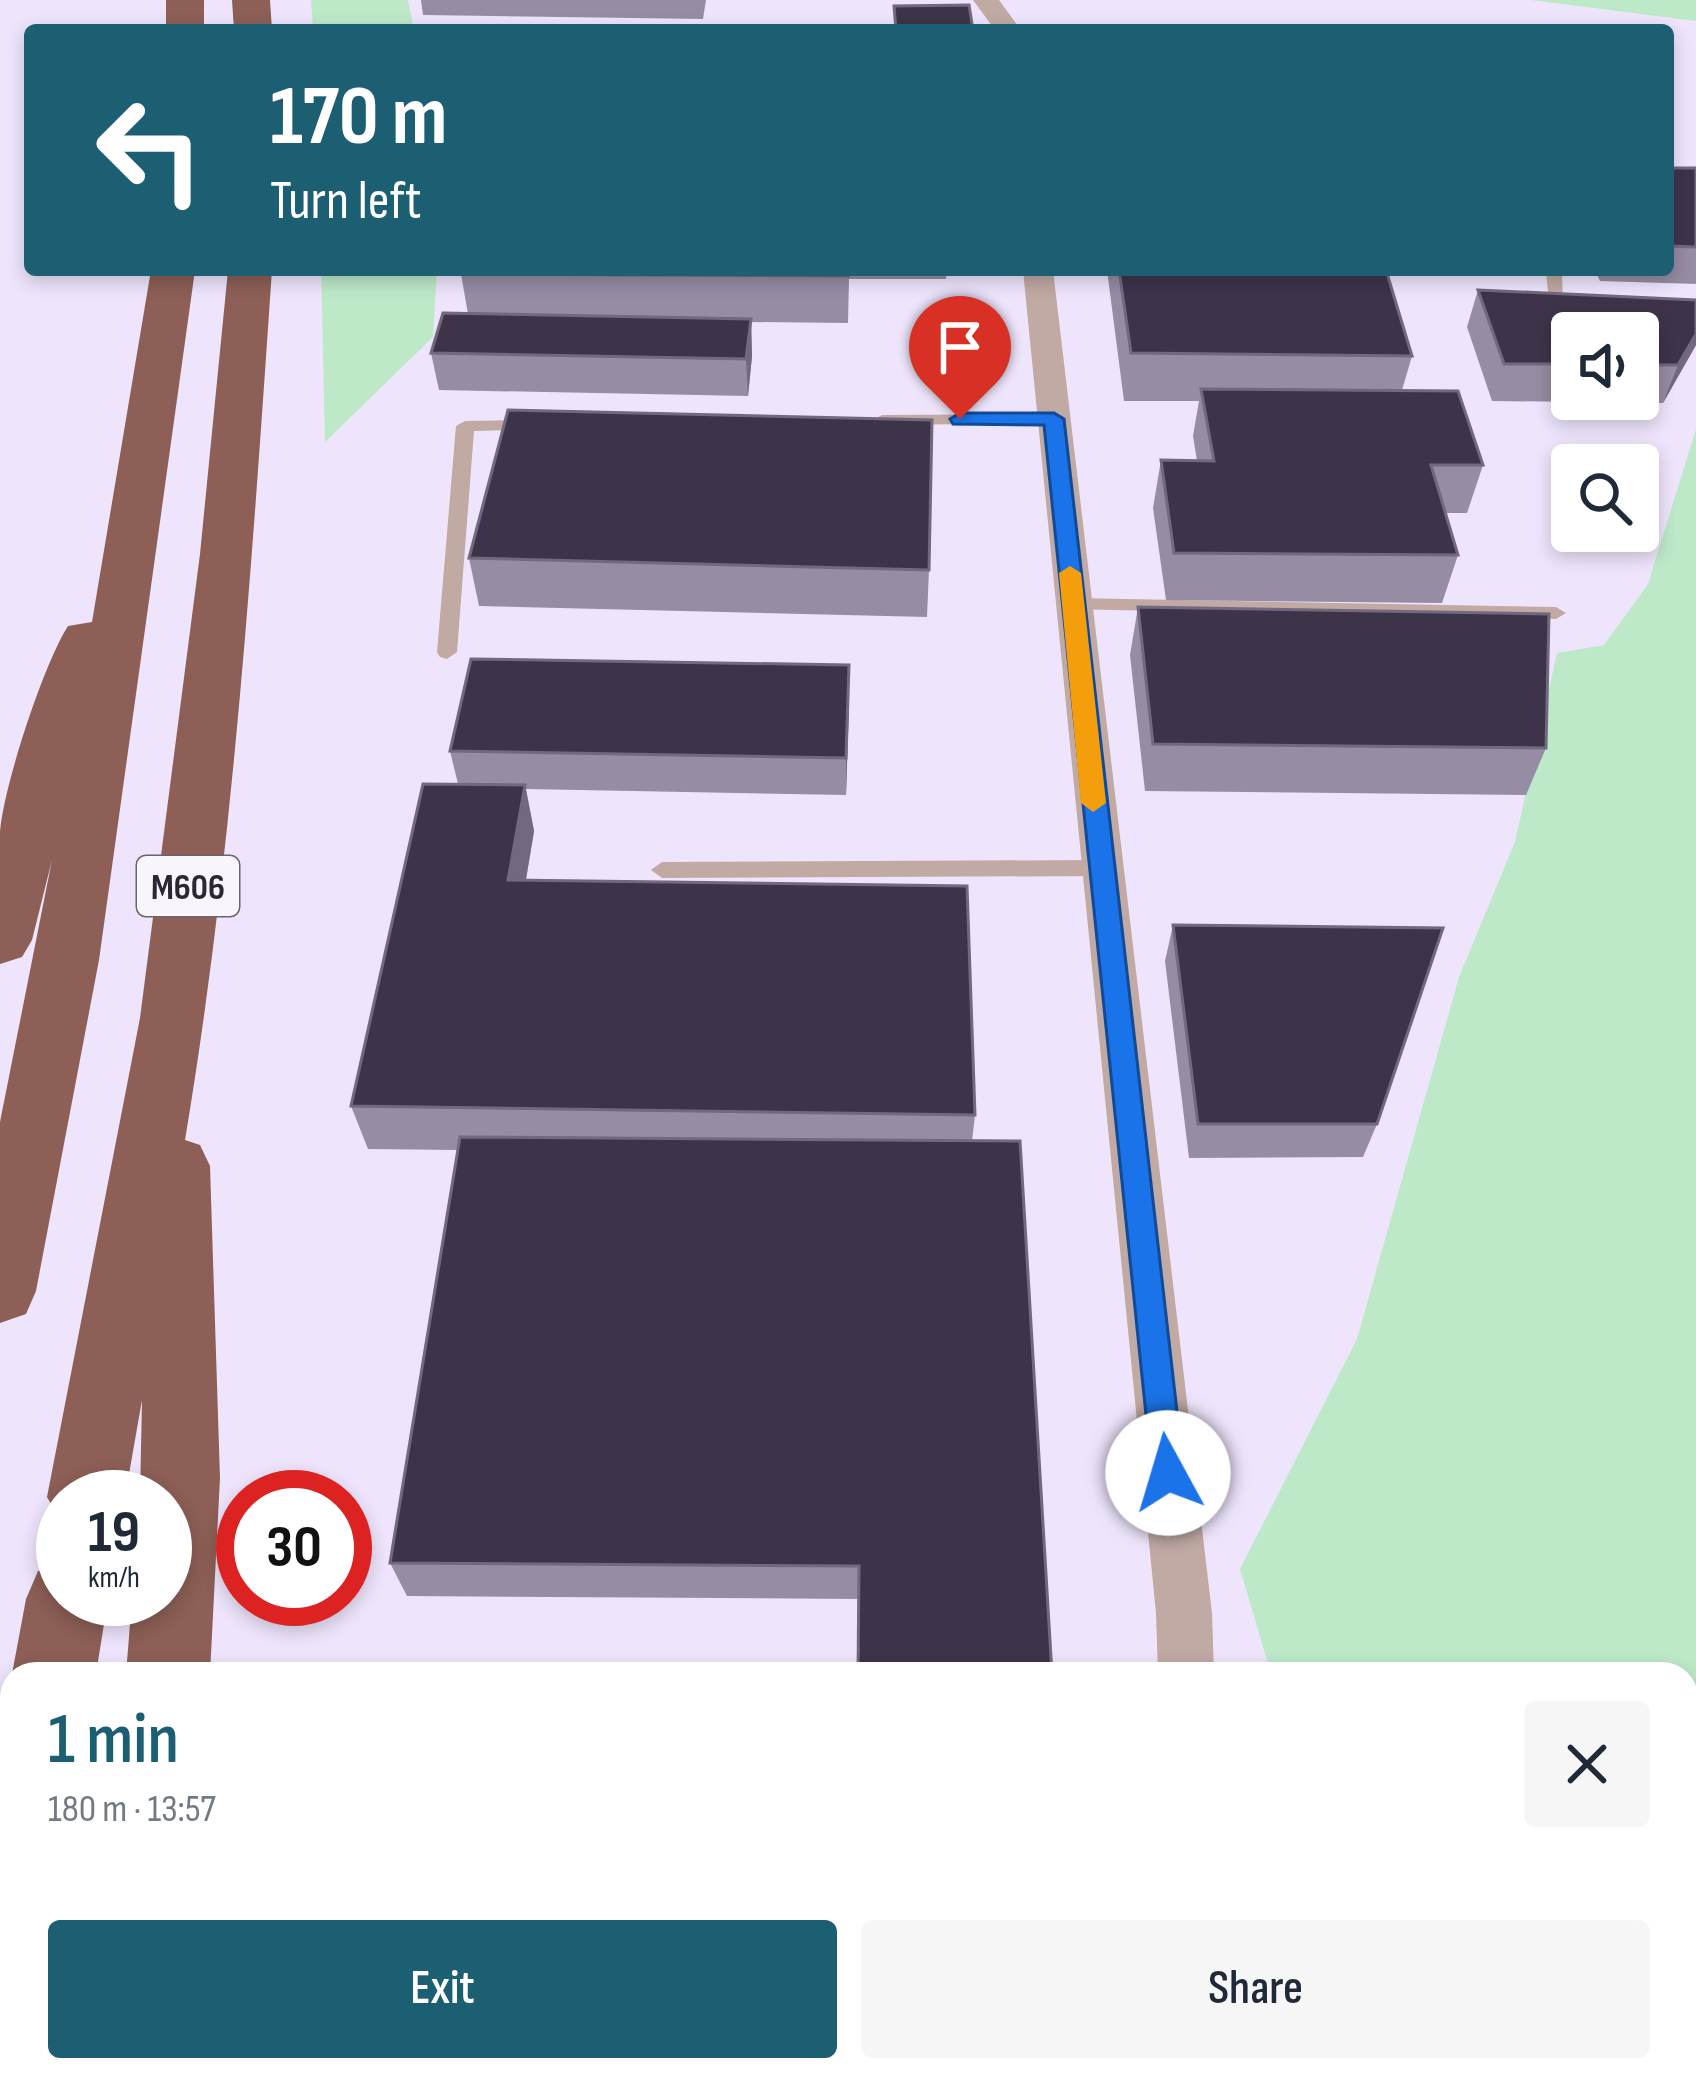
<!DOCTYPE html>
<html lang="en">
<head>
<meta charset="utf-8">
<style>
	body { margin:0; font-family:"Sofia Sans Condensed",sans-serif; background:#f6f6f7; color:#1f2937; height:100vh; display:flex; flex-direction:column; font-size:45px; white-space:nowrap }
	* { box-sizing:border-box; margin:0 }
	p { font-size:39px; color:#747a83 }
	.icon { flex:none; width:66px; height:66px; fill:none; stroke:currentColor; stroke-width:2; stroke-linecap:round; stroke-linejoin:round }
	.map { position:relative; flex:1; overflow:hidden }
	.sheet { position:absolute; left:0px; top:1662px; width:1698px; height:420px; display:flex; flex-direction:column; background:#fff; border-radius:36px 36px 0 0; box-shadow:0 6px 18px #0003 }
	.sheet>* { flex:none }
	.guide { position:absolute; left:24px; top:24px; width:1650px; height:252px; border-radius:12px; box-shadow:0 6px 18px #0003; background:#1c5f72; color:#fff; overflow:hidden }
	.buttons { position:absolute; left:1551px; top:312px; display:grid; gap:24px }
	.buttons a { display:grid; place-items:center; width:108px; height:108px; border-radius:12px; background:#fff; box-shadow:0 6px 18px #0003; font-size:60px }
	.speed { position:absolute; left:36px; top:1470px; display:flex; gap:24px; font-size:60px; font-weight:700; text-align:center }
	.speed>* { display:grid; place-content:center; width:156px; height:156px; border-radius:50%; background:#fff; box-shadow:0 6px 18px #0003; line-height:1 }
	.speed small { font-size:30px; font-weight:400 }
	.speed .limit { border:18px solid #d22; background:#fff; color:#111 }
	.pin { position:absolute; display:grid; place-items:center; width:102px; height:102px; color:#fff; margin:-123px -51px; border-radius:50% 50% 50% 0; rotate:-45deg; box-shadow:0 0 12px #0007 }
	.pin .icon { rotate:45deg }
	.me { position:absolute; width:132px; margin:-66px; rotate:354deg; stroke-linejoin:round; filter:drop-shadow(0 0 9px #0008) }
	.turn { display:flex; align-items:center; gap:42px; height:252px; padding:0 48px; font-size:54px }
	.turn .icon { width:156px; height:156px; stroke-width:2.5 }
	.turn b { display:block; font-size:84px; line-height:102px }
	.round { display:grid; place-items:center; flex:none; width:126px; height:126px; border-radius:12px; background:#f6f6f7 }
	.head { display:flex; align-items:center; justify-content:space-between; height:204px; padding:0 48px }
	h1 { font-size:72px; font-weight:600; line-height:90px; color:#1c5f72 }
	.primary-button { display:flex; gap:24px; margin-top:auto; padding:24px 48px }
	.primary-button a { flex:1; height:138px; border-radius:12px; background:#1c5f72; color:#fff; font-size:48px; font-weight:600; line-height:138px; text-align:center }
	.primary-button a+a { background:#f6f6f7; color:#1f2937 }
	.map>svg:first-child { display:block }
	.green { fill:#bde9c9 }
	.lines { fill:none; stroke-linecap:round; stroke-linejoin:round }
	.service { fill:#c1a9a4; fill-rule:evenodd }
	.minor { fill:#c1a9a4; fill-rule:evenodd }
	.motorway { fill:#8d5f56; fill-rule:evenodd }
	.wall { fill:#968ca3; fill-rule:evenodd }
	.shaded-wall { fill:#72697f }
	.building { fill:#3d344a; stroke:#72697f; stroke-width:3 }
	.route { fill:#1a73e8; stroke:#114b97; stroke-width:3 }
	.slow { fill:#f59e0b }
	.labels { text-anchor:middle; stroke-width:12; stroke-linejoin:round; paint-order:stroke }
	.shield { fill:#f8f5fb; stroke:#68656e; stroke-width:3 }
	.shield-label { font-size:36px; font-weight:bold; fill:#2b2732 }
</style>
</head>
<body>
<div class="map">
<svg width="1696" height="2082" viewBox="0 0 1696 2082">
	<rect width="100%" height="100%" fill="#eee5fc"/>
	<g class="green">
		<path d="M311,0h97l6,30h-101z"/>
		<path d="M1531,0h165v21z"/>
		<path d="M321,270h116l-4,67 -108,105z"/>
		<path d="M1696,429v1653h-429l-1,-12h420v-396h-415l-31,-105 117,-230 102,-362 56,-135 42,-189 47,-8 44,-61z"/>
	</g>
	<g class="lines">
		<g class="service">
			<path d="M1546,270h16l1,38 -14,-4z"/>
			<path d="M1054,414l6,1v8l-178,2 -9,-5 9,-5z"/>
			<path d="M535,420l9,5 -3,4 -67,2 -17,221 -10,7 -7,-2 -3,-5 19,-226 9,-5z"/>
			<path d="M1073,598l483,9 10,6 -10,6 -490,-10v-10z"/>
			<path d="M1100,860l11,8 -11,8 -438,2 -11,-8 11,-8z"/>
		</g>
		<g class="minor">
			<path d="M973,0h26l22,30h-26z"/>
			<path d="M1023,270h30l159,1343 2,61h-56l-2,-61z"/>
			<path d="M1173,2070h64l1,12h-64z"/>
		</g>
		<g class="motorway">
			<rect x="166" y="0" width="38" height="30"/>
			<path d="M232,0h38l2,30h-38z"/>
			<path d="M151,270h44l-96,690 -63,331 -10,23 -26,9v-201l52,-262 -20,80 -10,17 -22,7c0,-44 0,-89 0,-132 3,-44 44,-169 68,-206l24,-4z"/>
			<path d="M228,270h44c-20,290 -39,583 -87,870l15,5 10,21 10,312 -10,196h-84l6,-75h33v-102h-25l2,-97 -17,97h-62v28l-16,-28 93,-479 60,-464z"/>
			<path d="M63,1561v38h45l-12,75h-84l14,-75 12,-28z"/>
			<path d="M12,1854v151l-12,5v-151z"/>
			<path d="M94,2070h94l-1,12h-94z"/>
		</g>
	</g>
	<g class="wall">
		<path d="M421,0h285l-3,19 -280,-4z"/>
		<path d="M1668,168h28v116l-96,-3 -5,-11h73z"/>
		<path d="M462,270h485l-1,9h-97l-1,44 -97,-1 1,34 -4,40 -309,-6 -8,-37 37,-39 -7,-40z"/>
		<path d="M1107,270h279l26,86 -10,34 81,75 -16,48h-22l13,42 -16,48 -276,-3 -13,-92 8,-48 36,1 -4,-25 6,-35h-75z"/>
		<path d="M1478,290l218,55 -33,58 -171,-2 -25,-74zM1572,333h66v66h-66z"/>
		<path d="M469,558l460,12 -2,47 -448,-11z"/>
		<path d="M1138,607l408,141 -20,47 -381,-4 -15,-136z"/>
		<path d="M849,702l-3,93 -320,-6 8,42 -8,49 449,235 -3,26 -114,458 -451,-3 -17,-33 67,-413 -89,-1 -17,-43 107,-322 -8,-33z"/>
		<path d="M1173,925l204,199 -14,33 -174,1 -24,-197z"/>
	</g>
	<g class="shaded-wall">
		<path d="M751,319l1,37 -4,40 -2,-37z"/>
		<path d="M1696,334v11l-33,58 15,-38z"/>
		<path d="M849,665v37l-3,93v-37z"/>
		<path d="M525,785l9,46 -16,95 -10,-46z"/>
	</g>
	<g class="building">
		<path d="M969,5l4,25h-77l-2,-24z"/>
		<path d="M1668,168h28v79l-28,-1z"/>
		<path d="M462,270h386v6l-387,-2z"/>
		<path d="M1119,270h267l26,86 -281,-3z"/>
		<path d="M1478,290l218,10v34l-18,31h-40v-32h-66v31h-68z"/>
		<path d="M443,313l308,6 -5,40 -315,-6z"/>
		<path d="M1201,389l257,2 25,74h-52l27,90 -284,-2 -13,-93 53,1z"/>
		<path d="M508,410l424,10 -3,150 -460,-12z"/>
		<path d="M1138,607l411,7 -3,134 -393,-4z"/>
		<path d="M471,659l378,6 -3,93 -396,-7z"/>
		<path d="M423,784l102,1 -17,95 459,6 8,229 -624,-9z"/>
		<path d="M1173,925l270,3 -66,196h-179z"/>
		<path d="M460,1137l560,4 32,533h-194l1,-108 -469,-3z"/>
	</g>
	<path class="route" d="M960,413h94l10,6 120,1054 -4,11 -12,4 -11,-4 -5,-11 -108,-1048 -91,-1 -3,-5z"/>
	<path class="slow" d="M1070,566l11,7 25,230 -13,9 -12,-9 -22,-230z"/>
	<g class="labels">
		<rect class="shield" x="137" y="856" width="102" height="60" rx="9"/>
		<g class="shield-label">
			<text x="188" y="899">M606</text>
		</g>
	</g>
</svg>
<div class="buttons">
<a><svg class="icon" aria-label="sound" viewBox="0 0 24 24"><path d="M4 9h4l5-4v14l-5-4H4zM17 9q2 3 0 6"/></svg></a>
<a><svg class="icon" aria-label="search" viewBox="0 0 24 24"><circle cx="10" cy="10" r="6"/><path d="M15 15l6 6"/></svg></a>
</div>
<div class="speed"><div>19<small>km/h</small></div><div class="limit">30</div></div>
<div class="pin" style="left:960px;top:419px;background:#d93025"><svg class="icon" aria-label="arrive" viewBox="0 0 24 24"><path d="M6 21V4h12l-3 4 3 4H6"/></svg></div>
<svg class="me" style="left:1168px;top:1473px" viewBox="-20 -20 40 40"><circle r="19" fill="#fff"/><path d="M0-13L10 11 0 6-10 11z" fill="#1a73e8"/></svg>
<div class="guide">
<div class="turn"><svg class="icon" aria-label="left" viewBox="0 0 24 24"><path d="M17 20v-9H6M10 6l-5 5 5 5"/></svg><div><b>170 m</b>Turn left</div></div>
</div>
<section class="sheet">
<div class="head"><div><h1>1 min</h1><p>180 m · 13:57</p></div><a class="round"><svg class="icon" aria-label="close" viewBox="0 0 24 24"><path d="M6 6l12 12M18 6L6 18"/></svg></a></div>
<div class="primary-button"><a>Exit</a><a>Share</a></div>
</section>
</div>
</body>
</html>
